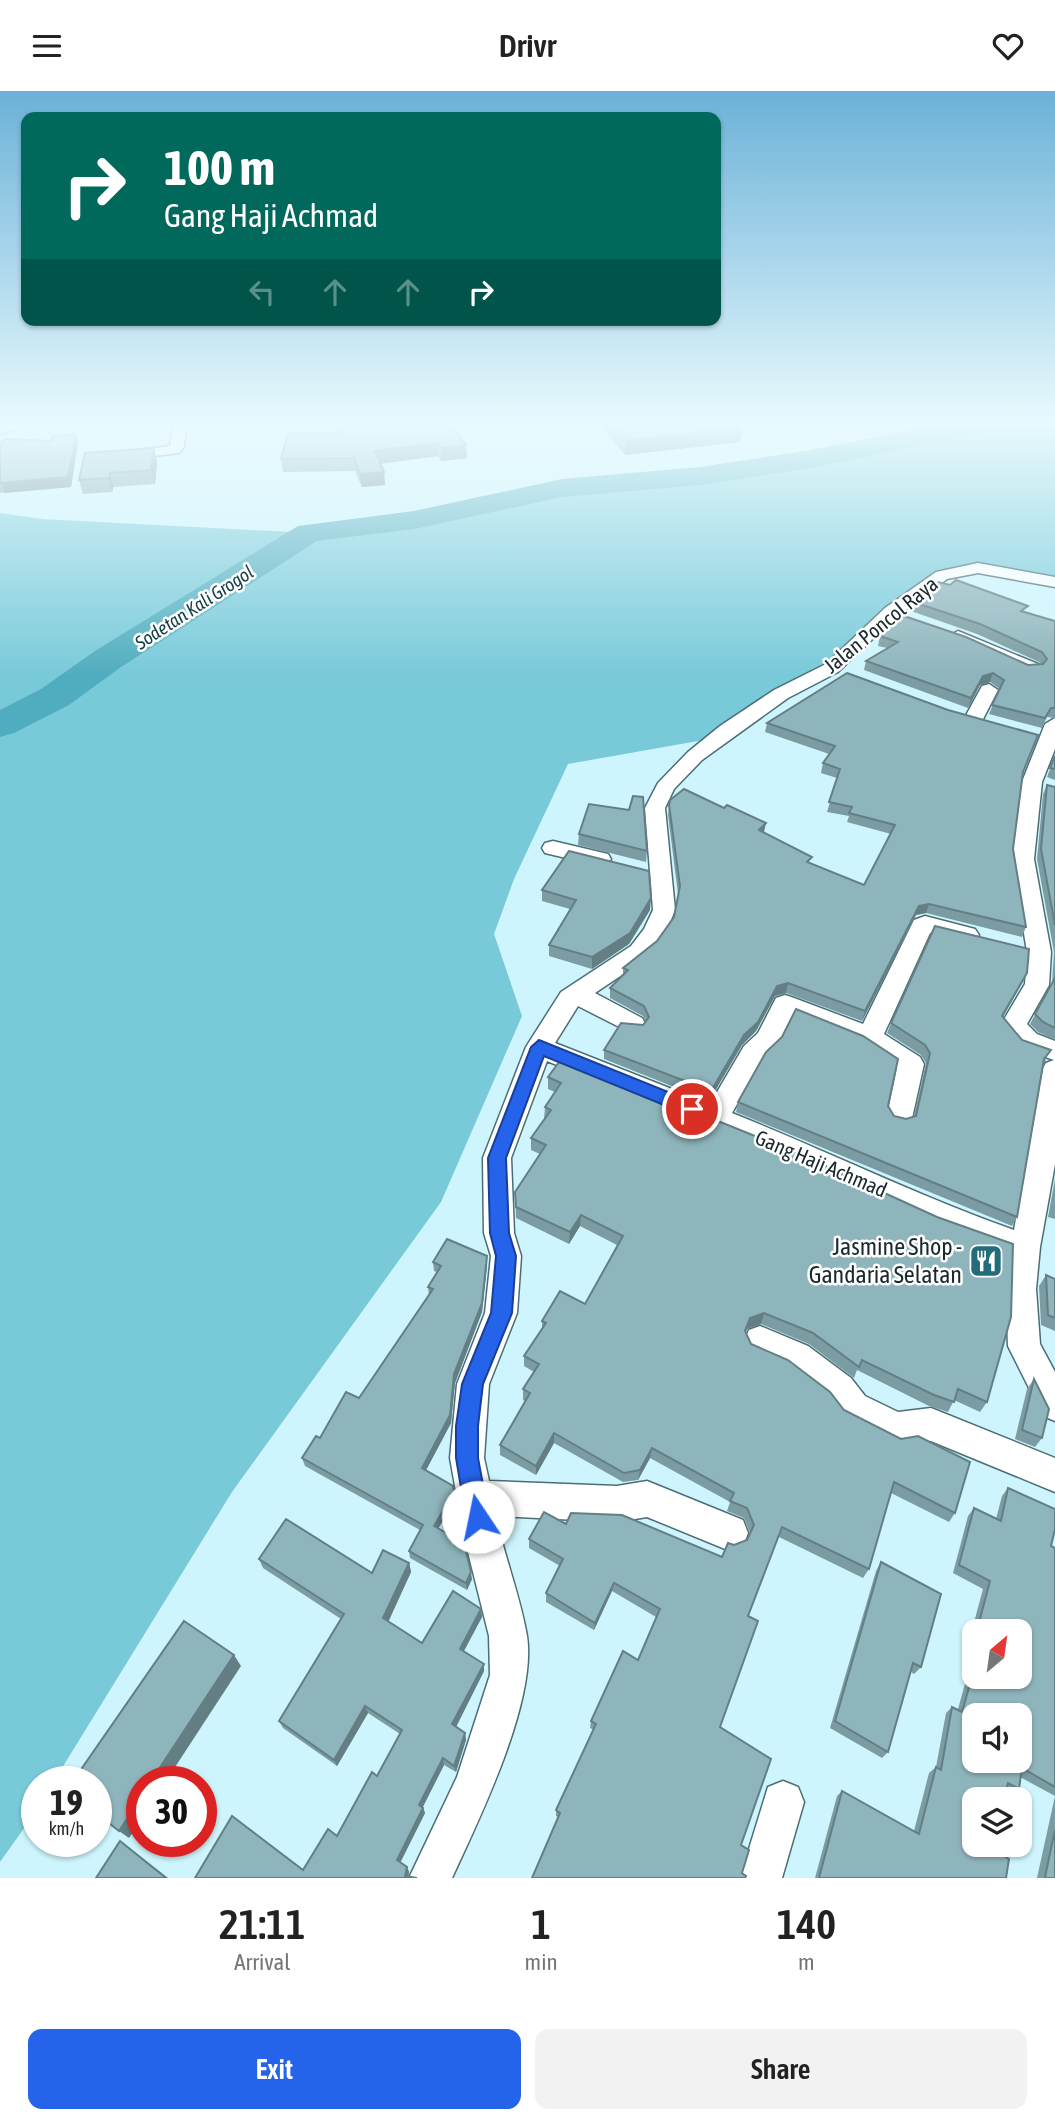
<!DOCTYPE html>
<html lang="en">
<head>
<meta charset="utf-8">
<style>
	body { margin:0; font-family:"Asap Condensed",sans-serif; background:#f2f2f2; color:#222; height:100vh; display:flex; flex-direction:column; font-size:26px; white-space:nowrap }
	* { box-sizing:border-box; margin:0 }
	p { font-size:23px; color:#767676 }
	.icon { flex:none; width:38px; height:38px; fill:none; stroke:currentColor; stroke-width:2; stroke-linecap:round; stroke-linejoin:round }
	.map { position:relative; height:1787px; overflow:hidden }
	.sheet { display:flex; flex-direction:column; background:#fff; flex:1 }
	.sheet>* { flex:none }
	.top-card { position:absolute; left:21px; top:21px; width:700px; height:214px; border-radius:14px; box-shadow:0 2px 5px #0004; background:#00695c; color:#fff; overflow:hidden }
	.needle { width:46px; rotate:29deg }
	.buttons { position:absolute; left:962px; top:1528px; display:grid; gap:14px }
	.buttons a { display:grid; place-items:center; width:70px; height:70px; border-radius:14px; background:#fff; box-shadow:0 2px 5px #0004; font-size:35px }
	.speed { position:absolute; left:21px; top:1675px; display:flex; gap:14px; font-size:35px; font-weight:700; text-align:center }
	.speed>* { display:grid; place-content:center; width:91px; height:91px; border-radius:50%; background:#fff; box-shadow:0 2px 5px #0004; line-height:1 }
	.speed small { font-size:18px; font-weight:400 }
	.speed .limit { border:10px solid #d22; background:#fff; color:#111 }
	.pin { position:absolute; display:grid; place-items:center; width:60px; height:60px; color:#fff; margin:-30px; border:4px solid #fff; border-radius:50%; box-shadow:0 2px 7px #0007 }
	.me { position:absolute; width:77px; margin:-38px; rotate:349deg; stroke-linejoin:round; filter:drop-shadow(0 0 5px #0008) }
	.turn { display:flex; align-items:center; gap:24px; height:147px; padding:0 28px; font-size:32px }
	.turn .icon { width:91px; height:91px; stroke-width:2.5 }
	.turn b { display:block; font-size:49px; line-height:60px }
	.lanes { display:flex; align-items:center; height:66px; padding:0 28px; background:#0003; justify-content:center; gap:35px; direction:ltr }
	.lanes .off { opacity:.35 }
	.eta { display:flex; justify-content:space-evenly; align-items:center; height:119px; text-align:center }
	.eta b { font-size:42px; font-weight:600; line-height:49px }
	.primary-button { display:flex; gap:14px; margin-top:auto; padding:14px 28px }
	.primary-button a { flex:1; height:80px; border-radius:14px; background:#2563eb; color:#fff; font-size:28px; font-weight:600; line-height:80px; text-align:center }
	.primary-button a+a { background:#f2f2f2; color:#222 }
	header { display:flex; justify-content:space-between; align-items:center; height:91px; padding:0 28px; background:#fff; font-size:32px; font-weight:600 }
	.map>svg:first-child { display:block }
	.green { fill:#79cad9 }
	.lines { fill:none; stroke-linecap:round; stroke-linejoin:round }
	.river { fill:#50adbf; fill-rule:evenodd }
	.minor-casing { stroke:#4b6e76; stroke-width:3 }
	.minor { fill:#fff; fill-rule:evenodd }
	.wall { fill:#7b9ca2 }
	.shaded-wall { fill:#647f84 }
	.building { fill:#8fb5bc; stroke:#647f84; stroke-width:2; fill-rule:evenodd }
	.route { fill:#2563eb; stroke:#184099; stroke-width:2 }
	.labels { text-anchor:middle; stroke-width:5; stroke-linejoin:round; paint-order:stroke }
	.far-water-label { font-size:19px; font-style:italic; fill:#123e45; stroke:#fff }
	.street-label { font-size:21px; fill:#1a292c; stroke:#fff }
	.near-poi-label { font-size:24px; fill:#1a292c; stroke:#fff; text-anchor:end }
</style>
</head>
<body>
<header><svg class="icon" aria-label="menu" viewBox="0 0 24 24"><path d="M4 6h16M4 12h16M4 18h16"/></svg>Drivr<svg class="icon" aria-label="heart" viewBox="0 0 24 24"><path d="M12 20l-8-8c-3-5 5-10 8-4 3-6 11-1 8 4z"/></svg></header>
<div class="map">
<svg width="1055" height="1787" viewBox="0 0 1055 1787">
	<rect width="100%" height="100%" fill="#cef5fd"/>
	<path class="green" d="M979,334h76v153l-73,-14 -44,6 -52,38 -49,51 -122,79 -147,26 -54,115 -20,55 28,82 -81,186 -209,290 -178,289h-17v29l-37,52v-1349l42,6 268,14 104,-13 148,-32 138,-12 105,-16z"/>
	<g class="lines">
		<path class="river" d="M937,334h55l-3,6 -10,2 -174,36 -105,16 -138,12 -148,32 -97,12 -196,126 -52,38 -55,28 -14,4v-27l41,-21 54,-38 203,-125 116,-15 148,-32 138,-12 105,-16z"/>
		<defs>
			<g id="minor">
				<path d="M23,334l-1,3 -22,6v-8z"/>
				<path d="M173,334h13l-2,22 -5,6 -58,7 -7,-4 7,-4 49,-6z"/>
				<path d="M978,472l77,14v10l-77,-14 -31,6 -50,37 -59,56 -50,26 -86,62 -28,29 -9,19 10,102 -9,22 -19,26 -52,35 47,25 4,7 -4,7 -9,2 -55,-28 -23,37 155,61 34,-58 14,-13 18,-35 9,-3 9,3 69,26 51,-104 11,-4 50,13 4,6 -4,6 -8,2 -37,-10 -46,101 36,23 4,7 -13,59 -10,3 -10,-3 -4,-8 10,-47 -36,-24 -69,-28 -15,30 -15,14 -30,53c95,38 186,83 282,117l28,-160 4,-7 8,-3 -35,-12 -19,-22 25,-42 2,-32 -15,-93 10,-77 23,-58 10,-6v31l-13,33 -8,77 17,93 -2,33 -22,39 10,10 18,7v123l-15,83 -4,42 4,55 15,28v49l-12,-5 -35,-70 -2,-57 3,-35 -76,-28 -138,-64 -248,-101 -36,97 3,75 7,23 -4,57 -28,71 -5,74 5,23 128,5 30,-5 96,39 5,13 -5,13 -13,5 -83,-34 -30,5 -121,-6c8,40 24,79 31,120 10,65 -47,181 -75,242h-43l48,-101 33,-102 -1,-39 -25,-100 -14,-78 7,-74 28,-71 6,-57 -7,-23 -1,-75 43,-111 35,-55 70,-46 13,-17 9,-19 -8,-102 13,-25 30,-31 32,-26 54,-36 52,-26 59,-56 51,-36z"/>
				<path d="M958,540l80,33 3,4 -9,5 -6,-1 -74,-32 -3,-4z"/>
				<path d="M989,593l9,6 -17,33 -7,2 -7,-2 -3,-4 18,-33z"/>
				<path d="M553,750l55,13 3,5 -3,5 -8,2 -55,-13 -3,-5 3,-5z"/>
				<path d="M760,1235l48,20 43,32 14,18 33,16 33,-4 124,50v34l-124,-51 -35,5 -12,-5 -43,-23 -14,-18 -41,-32 -37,-16 -5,-11 5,-11z"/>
				<path d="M783,1690l15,6 6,15 -22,76h-42l28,-91z"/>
			</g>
		</defs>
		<use href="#minor" class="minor-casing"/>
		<use href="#minor" class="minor"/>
	</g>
	<g class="wall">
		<path d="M333,334h118l16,33 -26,3 -3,-5 -58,8 4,8 1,13 -23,2 -7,-16 -72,1 -2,-13 57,-26z"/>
		<path d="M599,334h139l2,17 -115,13z"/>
		<path d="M76,343l2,9 -7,44 -71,6v-49l52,-3z"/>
		<path d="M157,371l-2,22 -42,3 -1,5 -29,2 -4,-14z"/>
		<path d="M913,511l112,10 30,9v97l-8,-1 -5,11 -53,-14 11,-25 -10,-7 -10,3 -12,23 -104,-38 2,-9 21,-13 -9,-2 2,-10 148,29 13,-1 -2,-2 -62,-28 -66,-23z"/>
		<path d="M767,632l256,50 -10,76 13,78 -4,10 -96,-24 -10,2 -54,106 -76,-28 -11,3 -19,35 -14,14 -33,56 -105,-42v-9l39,-25 3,-3 -3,-6 -33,-18v-10l13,-12v-8l34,-27 17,-24 4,-23 -10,-79 2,-15 54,8 40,24 47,32 53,21 27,-51 -44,-12 2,-6 -22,-4 10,-34 -16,-5 2,-10 6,-9 -64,-22z"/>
		<path d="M1055,665v24l-8,-3z"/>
		<path d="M1047,694l8,2v253l-17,-8 -8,-8 22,-41 2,-31 -17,-93 6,-65z"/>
		<path d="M629,719l18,41 -1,11 -68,-17 1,-11z"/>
		<path d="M542,799l108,20 -21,34 -37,25 -43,-13v-11l21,-36 -28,-8z"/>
		<path d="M1027,882l-5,10 -19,34 19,23 24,20 -2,4 -27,153 -5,9 -276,-114 2,-10 156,14 12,3 8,-3 12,-53 -5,-8 -34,-22 4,-10z"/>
		<path d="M562,967l425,344 -7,10 -26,-12 -6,12 -19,-6 -72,-36 -3,8 -45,-34 -48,-20 -14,5 -2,4 6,11 93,66 111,103 -6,9 -58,-29 -22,76 -6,9 -84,-41 -221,280 -2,-1v-6l38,-80 -4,-2 1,-7 47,-61 18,-43 -44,-26 -18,39 -48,-28v-9l14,-27 -31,-18v-9l37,-15 156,33 12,-12 13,-5 3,-7 -6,-15 -17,-7 3,-9 -80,-44 -12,22 -15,2 -69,-39 -18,32 -36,-20v-10l25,-44 -2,-1v-11l11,-17 -10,-6v-10l18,-28v-7l43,-17 32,-59 -37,-19 -11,18 -53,-26 -1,-26 25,-38 -9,-4v-12l13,-19 1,-12 10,-15 -7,-3v-12z"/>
		<path d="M1055,1088v40l-7,-2z"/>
		<path d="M433,1171l54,3 -5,47 -27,71 -4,40 -25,47 29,30 -17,29 34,50 -5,11 -57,-32 -1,-7 11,-21 -115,-64 -3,-8 18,-20 39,-40 70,-102 -1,-9 9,-15 -3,-1z"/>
		<path d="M1046,1184l9,4v52l-14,-6 -2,-39z"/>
		<path d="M1034,1288l8,59 -7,9 -20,-8 12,-50z"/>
		<path d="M1008,1397l43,58 4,2v330h-18l18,-82 -35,-19 -1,12 -8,5 -5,-3 -13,58 13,29h-191l22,-82 5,-5 72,40 15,-58 7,-6 10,-54 6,-6 6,2 17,-61v29l45,-46h-45v8l-5,-2 13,-48 -30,-16 15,-57 6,-8 22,11 6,-23z"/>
		<path d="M259,1468l113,14 37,-10 2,9 -23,49 34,22 59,-34 1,8 -18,34 20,13v7l-28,56 9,6 1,7 -10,32 -12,-7 -21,42 2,6 -25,50 7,4 2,5 -1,4 -105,-6 34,-34 40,-60 23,-42 -32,-21 -31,53 -54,-38 -4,-7 62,-102 -78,-51z"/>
		<path d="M881,1471l40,105 -7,7 -3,-2 -23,80 -6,6 -52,-30 46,-157z"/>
	</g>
	<g class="shaded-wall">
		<path d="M742,337l-2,14 -115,13 1,-14z"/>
		<path d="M76,343l2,9 -7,44 -66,6 -3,-10z"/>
		<path d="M437,352l1,13 -62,8 -1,-13z"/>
		<path d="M466,354l1,13 -26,3v-13z"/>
		<path d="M154,357l3,14 -2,22 -4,-14z"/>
		<path d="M384,381l1,13 -23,2 -2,-13z"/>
		<path d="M110,382l3,14 -1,5 -3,-14z"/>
		<path d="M993,582l-3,9 -10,3 -12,23 3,-10 12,-22z"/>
		<path d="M766,732l-2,9 -5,-2z"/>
		<path d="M651,807l-1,12 -21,34 -37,25v-12z"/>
		<path d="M929,813l-3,9 -10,2 -54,106 3,-10 54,-105z"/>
		<path d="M1027,882l-5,10 -25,43 5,-10z"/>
		<path d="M788,892l-2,10 -11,3 -19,35 -14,14 -33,56 2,-10 33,-56 33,-49z"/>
		<path d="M581,1124l-1,11 -11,18 1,-12z"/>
		<path d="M487,1165v9l-5,47 -27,71 -4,40 -28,53 -1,-8 32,-94z"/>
		<path d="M764,1222l-3,11 -14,5 -5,13 8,-24z"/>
		<path d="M554,1342v10l-18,32v-9z"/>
		<path d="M652,1357l-2,10 -12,22 2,-10z"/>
		<path d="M454,1401l1,8 -20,34 -1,-8z"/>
		<path d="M409,1472l2,9 -25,55 -3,-9z"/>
		<path d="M471,1481l1,7 -5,11 -1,-7z"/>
		<path d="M614,1492l-2,8 -18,39 1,-7z"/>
		<path d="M481,1518l1,8 -21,39 -1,-7z"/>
		<path d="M234,1564l7,11 -75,115h-15z"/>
		<path d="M484,1573v7l-30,60 -2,-7z"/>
		<path d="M365,1615l3,7 -31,53 -3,-6z"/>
		<path d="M465,1642l1,7 -10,32 -2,-6z"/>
		<path d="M443,1667l1,7 -23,45 -2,-5z"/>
		<path d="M142,1705v23l-13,19 -10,-7z"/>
		<path d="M423,1717l2,5 -26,52 -2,-5z"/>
		<path d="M120,1750l7,5 41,32h-2z"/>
		<path d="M407,1776l2,5 -1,6 -3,-2z"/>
	</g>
	<g class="building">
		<path d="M339,334h112l15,20 -25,3 -4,-5 -62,8 9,21 -24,2 -6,-16 -73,1 7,-26h56z"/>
		<path d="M611,334h127l4,3 -116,13z"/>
		<path d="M76,343l-8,43 -68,6v-39l5,-5 47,2 1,-5z"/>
		<path d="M154,357l-3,22 -41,3 -1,5 -30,2 6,-27z"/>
		<path d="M956,489l72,26 -7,5 34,10v87h-4l-6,10 -53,-13 12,-25 -11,-7 -10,3 -12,22 -105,-37 32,-19 -18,-6 21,-21 65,22 62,28 15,-1 4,-5 -5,-7 -62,-28 -67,-22 8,1 17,-21 12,3z"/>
		<path d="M847,582l101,37 90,25 -15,37 -10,77 13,78 -97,-23 -10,2 -54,105 -77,-28 -11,3 -19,36 -14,13 -33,56 -107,-41 17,-27 22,2 6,-8 -5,-11 -34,-18 18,-18 -5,-2 34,-27 17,-24 6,-31 -11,-81 1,-5 14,-11 40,19 3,-3 39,18 -7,7 53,27 -5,5 57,23 31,-60 -46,-12 3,-6 -23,-5 11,-33 -17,-6 12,-17 -68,-23z"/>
		<path d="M1055,665v13l-5,-1z"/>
		<path d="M1047,694l8,2v138l-14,-76z"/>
		<path d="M633,705l10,1 4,54 -68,-17 10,-30 40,6z"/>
		<path d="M569,760l80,20 2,27 -21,35 -38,24 -43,-12 27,-45 -34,-10z"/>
		<path d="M935,835l94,23 -2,24 -25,43 20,24 29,10 -7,9 -27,158 -279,-115 28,-50 16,-15 14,-28 67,27 35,23 -10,47 6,10 12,3 10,-3 14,-63 -5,-8 -34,-22z"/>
		<path d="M1055,887v50l-12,-6 -8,-8z"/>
		<path d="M562,967l235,95 140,64 76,27 -2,73 -24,85 -29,-13 -4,13 -20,-7 -72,-35 -3,7 -46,-34 -49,-20 -14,5 -5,13 6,13 37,16 42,32 14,18 57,29 17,-3 52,26 -15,51 -61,-31 -25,87 -87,-42 -34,89 10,5 -38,106 51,32 -30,86 8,5 -7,23 4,3 -1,2h-213l28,-65 -4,-3 40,-86 -5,-3 32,-70 15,9 22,-51 -46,-26 -19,40 -49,-30 17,-34 -34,-20 15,-27 22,12 5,-11 51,2 100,42 6,-14 6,2 13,-5 7,-15 -7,-17 -17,-7 4,-8 -82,-45 -12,22 -16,3 -70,-40 -18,33 -36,-21 30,-52 -7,-4 16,-25 -15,-8 22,-33 -4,-2 18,-30 25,13 38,-68 -42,-21 -11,17 -54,-25 -1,-15 31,-47 -15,-7 20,-28 -6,-3 16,-24 -13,-6z"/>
		<path d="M447,1148l40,17 -5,47 -28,71 -4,41 -28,53 31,18 1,6 -20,34 30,17 7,29 -5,11 -57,-32 14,-26 -121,-67 14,-22 4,2 26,-46 13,6 74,-109 -5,-2 13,-21 -8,-4z"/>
		<path d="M1046,1184l9,4v39l-7,-3z"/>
		<path d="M1034,1288l15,30 -7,29 -20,-8z"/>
		<path d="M1008,1397l47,21v20l-4,17 4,2v239l-33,-19 -3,21 -11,-6 -4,16h-29v46h19l-1,4 16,10 -3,19h-187l23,-87 77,43 17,-67 5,3 11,-63 10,5 13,-46v11h45v-46h-41l-2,-1 13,-49 -31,-16 15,-57 27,13zM975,1624h45v46h-45z"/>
		<path d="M286,1428l86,54 11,-23 26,13 -26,55 39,25 31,-52 28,18 -21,40 24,15 -32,60 13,9 -11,33 -11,-8 -24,47 4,3 -26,52 10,7 -2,9 12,2h-222l37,-62 71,54 25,-41 9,7 35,-64 5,4 25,-46 -37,-24 -31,54 -55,-39 65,-107 -85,-55z"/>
		<path d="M881,1471l60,32 -20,73 -8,-4 -25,89 -53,-31z"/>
		<path d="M184,1530l50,34 -83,126h-9v15l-23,35 -23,-18v-32h-23z"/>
		<path d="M1055,1739v48h-9l-1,-1z"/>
		<path d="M120,1750l46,37h-70z"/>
	</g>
	<linearGradient id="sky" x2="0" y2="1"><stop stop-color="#6bb1d8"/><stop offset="0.57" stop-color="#e9fafe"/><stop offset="1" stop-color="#e9fafe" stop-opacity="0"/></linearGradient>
	<rect width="1055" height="584" fill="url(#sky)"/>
	<path class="route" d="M539,949l159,64 3,5 -3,5h-12l-142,-58 -38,102 3,75 7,23 -4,57 -29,71 -5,42v32l11,59 -3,8 -8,4 -9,-4 -3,-8 -10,-59v-32l6,-42 29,-71 5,-57 -6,-23 -2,-75 43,-111z"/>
	<defs>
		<symbol id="restaurant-square" viewBox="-11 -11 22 22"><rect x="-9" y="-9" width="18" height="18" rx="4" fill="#246c79" stroke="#fff"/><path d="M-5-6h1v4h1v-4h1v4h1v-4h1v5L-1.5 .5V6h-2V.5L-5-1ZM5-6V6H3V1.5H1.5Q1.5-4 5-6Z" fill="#fff"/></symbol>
	</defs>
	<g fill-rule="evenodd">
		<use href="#restaurant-square" x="967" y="1151" width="38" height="38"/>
	</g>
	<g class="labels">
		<g class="far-water-label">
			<text transform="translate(194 516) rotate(-33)" y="7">Sodetan Kali Grogol</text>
		</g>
		<g class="street-label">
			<text transform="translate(881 534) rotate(-39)" y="7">Jalan Poncol Raya</text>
			<text transform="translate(821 1073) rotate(23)" y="7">Gang Haji Achmad</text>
		</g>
		<g class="near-poi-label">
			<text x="962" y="1164">Jasmine Shop -<tspan x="962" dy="28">Gandaria Selatan</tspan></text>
		</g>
	</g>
</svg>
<div class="buttons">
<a><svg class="needle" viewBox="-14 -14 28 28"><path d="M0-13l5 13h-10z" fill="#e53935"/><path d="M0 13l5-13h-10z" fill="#767676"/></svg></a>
<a><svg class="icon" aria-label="sound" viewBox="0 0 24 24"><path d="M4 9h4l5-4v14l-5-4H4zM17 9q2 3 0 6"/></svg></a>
<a><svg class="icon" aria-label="layers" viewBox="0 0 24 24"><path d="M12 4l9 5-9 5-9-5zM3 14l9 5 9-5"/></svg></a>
</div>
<div class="speed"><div>19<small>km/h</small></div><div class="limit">30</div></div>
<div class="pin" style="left:692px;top:1018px;background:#d93025"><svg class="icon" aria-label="arrive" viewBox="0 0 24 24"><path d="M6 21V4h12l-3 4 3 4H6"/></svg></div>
<svg class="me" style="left:478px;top:1426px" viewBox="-20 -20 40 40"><circle r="19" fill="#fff"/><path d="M0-13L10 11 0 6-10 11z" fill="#2563eb"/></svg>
<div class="top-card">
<div class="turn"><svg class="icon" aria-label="right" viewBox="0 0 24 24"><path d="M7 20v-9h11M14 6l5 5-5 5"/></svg><div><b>100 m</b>Gang Haji Achmad</div></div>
<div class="lanes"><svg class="icon off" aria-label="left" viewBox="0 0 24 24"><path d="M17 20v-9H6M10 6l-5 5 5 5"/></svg><svg class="icon off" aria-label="ahead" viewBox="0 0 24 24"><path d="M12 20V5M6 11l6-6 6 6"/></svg><svg class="icon off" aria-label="ahead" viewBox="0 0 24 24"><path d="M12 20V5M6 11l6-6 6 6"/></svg><svg class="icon" aria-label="right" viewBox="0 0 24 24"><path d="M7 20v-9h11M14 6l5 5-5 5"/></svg></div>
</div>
</div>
<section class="sheet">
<div class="eta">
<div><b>21:11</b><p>Arrival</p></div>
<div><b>1</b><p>min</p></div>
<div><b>140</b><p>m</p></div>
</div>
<div class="primary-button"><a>Exit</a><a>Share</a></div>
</section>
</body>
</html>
